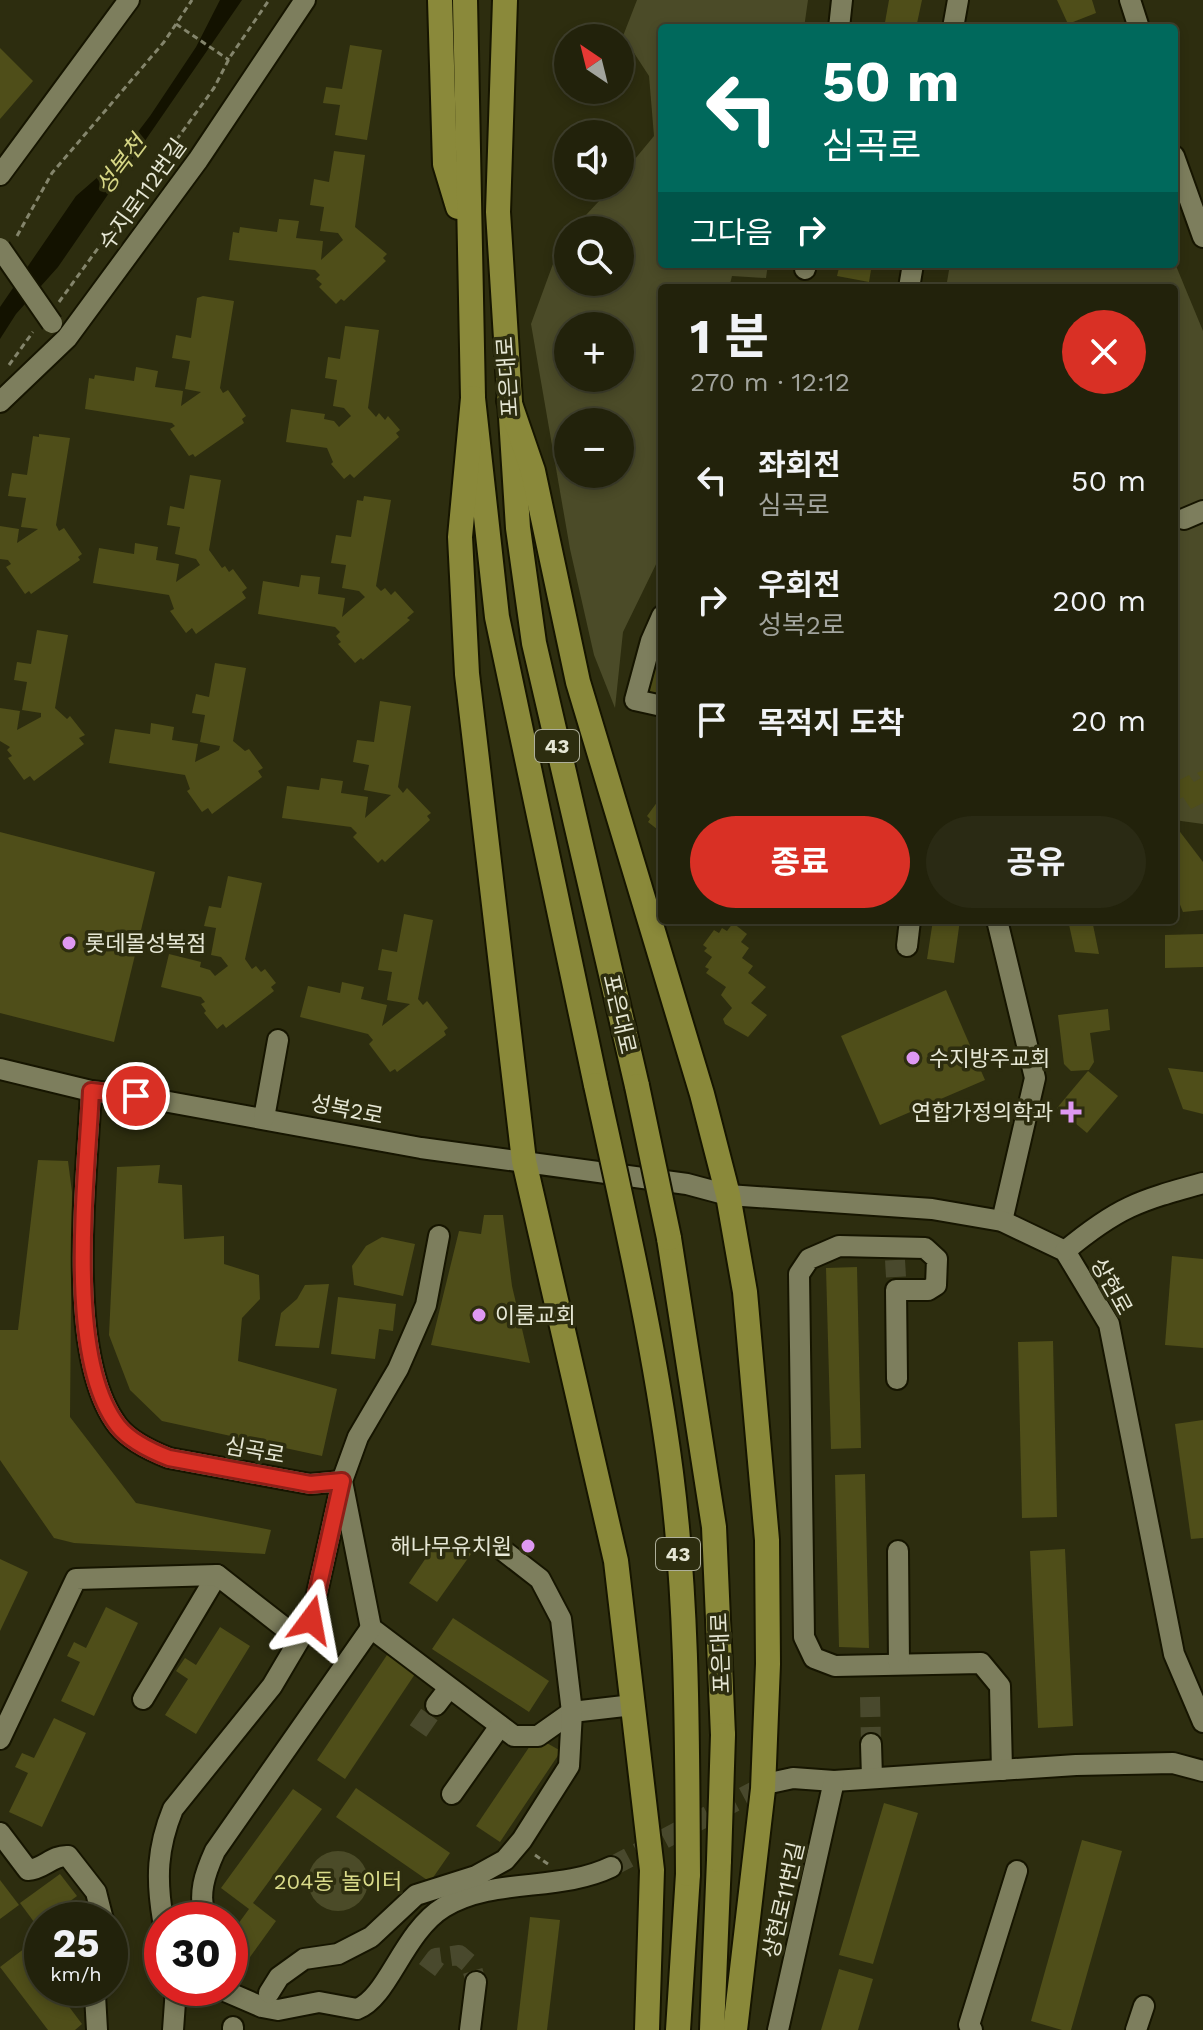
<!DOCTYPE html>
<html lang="ko">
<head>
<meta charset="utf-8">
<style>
	body { margin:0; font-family:"Work Sans","Noto Sans KR",sans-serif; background:#2a2a14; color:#f1f3f6; height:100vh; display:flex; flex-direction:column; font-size:30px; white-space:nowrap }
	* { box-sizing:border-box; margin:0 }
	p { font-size:26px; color:#a2a49d }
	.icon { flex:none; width:44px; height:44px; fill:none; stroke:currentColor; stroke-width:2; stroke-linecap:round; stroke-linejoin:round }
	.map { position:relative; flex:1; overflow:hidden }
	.side { position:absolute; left:658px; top:284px; width:520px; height:640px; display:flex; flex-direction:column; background:#22220b; border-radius:8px; box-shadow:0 4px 12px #0003,0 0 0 2px #3f3f2c }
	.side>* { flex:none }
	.guide { position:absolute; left:658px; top:24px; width:520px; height:244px; border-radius:8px; box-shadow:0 4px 12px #0003,0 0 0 2px #3f3f2c; background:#00695c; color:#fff; overflow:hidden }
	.needle { width:52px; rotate:325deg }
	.fabs { position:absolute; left:554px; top:24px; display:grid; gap:16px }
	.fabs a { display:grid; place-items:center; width:80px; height:80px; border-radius:50%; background:#22220b; box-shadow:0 4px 12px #0003,0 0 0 2px #3f3f2c; font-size:40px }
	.speed { position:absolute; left:24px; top:1902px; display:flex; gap:16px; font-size:40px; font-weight:700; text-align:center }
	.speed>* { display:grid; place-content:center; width:104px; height:104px; border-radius:50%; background:#22220b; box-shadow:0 4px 12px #0003,0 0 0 2px #3f3f2c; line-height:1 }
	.speed small { font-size:20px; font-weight:400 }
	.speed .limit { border:12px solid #d22; background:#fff; color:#111 }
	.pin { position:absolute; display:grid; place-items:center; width:68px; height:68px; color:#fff; margin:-34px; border:4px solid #fff; border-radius:50%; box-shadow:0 2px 8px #0007 }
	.me { position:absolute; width:88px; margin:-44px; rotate:13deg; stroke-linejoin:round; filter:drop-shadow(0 0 6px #0008) }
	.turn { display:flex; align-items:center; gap:28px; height:168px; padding:0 32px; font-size:36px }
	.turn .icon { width:104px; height:104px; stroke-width:2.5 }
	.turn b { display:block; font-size:56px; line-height:68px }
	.then { display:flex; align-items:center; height:76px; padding:0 32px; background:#0003; gap:16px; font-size:30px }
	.round { display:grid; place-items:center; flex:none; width:84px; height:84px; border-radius:42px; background:#2a2a14 }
	.headline { display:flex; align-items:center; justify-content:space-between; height:136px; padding:0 32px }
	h1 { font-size:48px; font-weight:700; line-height:60px }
	.primary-button { display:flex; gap:16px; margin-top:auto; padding:16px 32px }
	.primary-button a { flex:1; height:92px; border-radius:48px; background:#d93025; color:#fff; font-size:32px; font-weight:700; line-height:92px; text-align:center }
	.primary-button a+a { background:#2a2a14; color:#f1f3f6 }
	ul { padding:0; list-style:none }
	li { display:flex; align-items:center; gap:24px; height:120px; padding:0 32px }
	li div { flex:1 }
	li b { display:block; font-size:30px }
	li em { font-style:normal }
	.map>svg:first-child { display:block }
	.green { fill:#4b4b28; fill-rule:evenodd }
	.water { fill:#131200 }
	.building { fill:#4f4e19 }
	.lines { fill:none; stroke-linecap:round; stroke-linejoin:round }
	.minor-tunnel { stroke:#49492d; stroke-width:20; stroke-dasharray:20 10; stroke-linecap:butt }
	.minor-casing { stroke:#161500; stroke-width:24 }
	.major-casing { stroke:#161500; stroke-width:28 }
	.path { stroke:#84856c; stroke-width:3; stroke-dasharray:6 4; stroke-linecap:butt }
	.minor { stroke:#7d7e5d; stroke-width:20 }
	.major { stroke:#8a893a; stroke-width:24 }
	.minor-bridge-casing { stroke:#161500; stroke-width:24; stroke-linecap:butt }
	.major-bridge-casing { stroke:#161500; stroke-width:28; stroke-linecap:butt }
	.minor-bridge { stroke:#7d7e5d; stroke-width:20 }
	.major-bridge { stroke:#8a893a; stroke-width:24 }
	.route-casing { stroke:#8d1f18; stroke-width:20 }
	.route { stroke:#d93025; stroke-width:14 }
	.poi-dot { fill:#de98f2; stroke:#2d2d0f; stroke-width:3 }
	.labels { text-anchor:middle; stroke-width:7; stroke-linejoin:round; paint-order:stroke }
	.shield { fill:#2d2d0f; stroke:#aeaf9a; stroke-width:2 }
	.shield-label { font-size:20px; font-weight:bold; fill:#e6e7d5 }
	.street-label { font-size:22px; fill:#e6e7d5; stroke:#2d2d0f }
	.poi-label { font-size:22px; fill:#e6e7d5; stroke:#2d2d0f; text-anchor:start }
	.park-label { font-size:22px; fill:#dadb8a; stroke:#2d2d0f }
	.water-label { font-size:24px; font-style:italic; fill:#d6d685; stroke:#2d2d0f }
</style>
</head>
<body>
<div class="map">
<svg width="1203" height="2030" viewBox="0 0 1203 2030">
	<rect width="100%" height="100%" fill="#2d2d0f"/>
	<g class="green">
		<path d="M637,0h171l-4,28h-142v236h106l-2,14 -34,-2 -3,12h-67v264l-39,80 -8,76 -21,-53 -24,-106 -39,-225 30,-82 7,-8v48h52v-52h-48l41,-44h7v-9l34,-41 -5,-60 -26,-40zM568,326h52v52h-52zM568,422h52v52h-52z"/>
		<path d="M1174,261l29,70v493l-29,-4v-532h-228l4,-24z"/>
		<circle cx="338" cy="1881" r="30"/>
	</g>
	<path class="water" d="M220,0h22l-184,267 -42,47 -16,25v-32l76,-111 39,-34 35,-46 46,-69z"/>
	<g class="building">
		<path d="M889,0h33l-6,28h-32z"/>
		<path d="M1057,0h35l4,13 -28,11z"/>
		<path d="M350,45l32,5 -15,90 -32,-5 5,-30 -17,-2 3,-16 16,2z"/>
		<path d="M0,48l33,33 -33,38z"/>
		<path d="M334,151l31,4 -10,72 32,27 -4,4 3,3 -42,40 -3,-2 -5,5 -17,-17 3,-3 -6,-5 4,-4 -5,-5 -86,-10 4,-28 6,1 1,-6 37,5 2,-13 20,2 -3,17 27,3 -2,19 22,-20 -5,-7 -18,-2 4,-24 -14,-2 4,-26 15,3z"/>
		<path d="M840,264h32l-3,18 -32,-6z"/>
		<path d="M203,296l31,5 -14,87 3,5 5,-3 18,26 -4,3 2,4 -49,34 -2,-3 -4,2 -19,-27 5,-3 -3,-3 -87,-14 4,-31 5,1 1,-4 39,6 2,-14 22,4 -3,16 28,4 -2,15 20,-14 -16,-3 5,-28 -18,-3 4,-23 15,3 6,-40z"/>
		<path d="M345,326l34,4 -11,78 8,9 3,-4 6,7 3,-4 12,14 -4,3 3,4 -45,41 -4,-4 -6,5 -13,-15 2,-2 -6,-14 -41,-6 5,-33 34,5 -1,5 10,2 5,6 12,-11 -7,-8 -11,-2 4,-26 -12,-2 3,-21 12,2z"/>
		<path d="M39,434l31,4 -14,87 3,6 5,-3 18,26 -4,3 2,3 -49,34 -2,-3 -4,3 -19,-27 5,-3 -3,-4 -8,-1v-33l19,3 -2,14 21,-14 -17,-2 5,-29 -18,-2 4,-23 15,2 6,-39 6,1z"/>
		<path d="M190,475l31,5 -12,70 13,18 3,-2 4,6 4,-3 14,19 -5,4 4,6 -50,36 -4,-6 -6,5 -16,-22 4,-2 -5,-14 -76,-12 6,-35 35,6 1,-11 23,4 -2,13 23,4 -3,18 24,-17 -4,-6 -21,-5 5,-27 -13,-2 3,-19 14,3z"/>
		<path d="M364,496l27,4 -15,86 5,5 4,-3 6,7 4,-4 19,21 -7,6 3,2 -47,40 -2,-2 -6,5 -17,-19 3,-2 -5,-6 4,-4 -5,-5 -77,-13 5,-33 36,6 2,-12 19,2 -2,17 27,4 -3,19 23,-20 -6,-6 -17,-3 4,-23 -15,-2 5,-28 15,2 6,-37 6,1z"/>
		<path d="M37,630l31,5 -13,73 12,11 3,-3 15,19 -6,3 5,6 -50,37 -4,-5 -6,4 -16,-22 4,-2 -5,-6 3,-3 -10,-6v-33l20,3 -3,19 24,-13v-4l-19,-3 5,-28 -13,-2 3,-18 14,2z"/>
		<path d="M215,663l31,5 -13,73 12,10 4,-2 14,19 -5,3 4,6 -50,37 -4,-6 -6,4 -15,-21 3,-2 -5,-14 -76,-12 6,-34 35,5 1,-11 23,4 -2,13 26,4 -3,18 24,-12 1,-4 -20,-4 5,-27 -13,-2 4,-19 13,3z"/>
		<path d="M651,664l11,1v32l-15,-2z"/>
		<path d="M380,701l31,5 -13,81 5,6 4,-5 24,25 -4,3 3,4 -45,42 -3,-3 -4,4 -25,-26 4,-4 -6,-6 -69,-9 5,-32 32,4 2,-12 22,3 -2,12 27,4 -3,21 26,-23 -27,-5 5,-25 -16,-3 4,-22 17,2z"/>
		<path d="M1203,770v33l-12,6 -8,-12 -9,5v-19l15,-8 5,7 7,-4 -4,-5z"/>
		<path d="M658,801l4,3v29l-14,-11 2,-3 -3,-3z"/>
		<path d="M1174,824l29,38v48l-20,2 -9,-22z"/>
		<path d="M0,832l155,40 -41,170 -114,-29z"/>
		<path d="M228,876l34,7 -17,76 7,10 4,-3 5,6 4,-3 11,14 -5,4 3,4 -48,37 -3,-4 -6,5 -13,-16 2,-2 -5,-7 4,-2 -4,-5 -40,-10 8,-33 32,8 -1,5 10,3 5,6 13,-10 -7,-9 -10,-2 5,-27 -12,-2 5,-20 12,2z"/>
		<path d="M404,914l29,6 -15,79 5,6 4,-4 21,27 -4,3 2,4 -49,37 -2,-3 -5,3 -21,-28 4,-4 -5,-6 -68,-17 8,-31 32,7 2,-11 22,5 -3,12 26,6 -5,21 28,-22 -23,-4 5,-28 -14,-2 4,-21 15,3z"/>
		<path d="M933,920h27l-6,43 -27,-4z"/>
		<path d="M1068,920h24l7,34 -24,-2z"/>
		<path d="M733,923l14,11 -6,8 8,6 -7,10 11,8 -5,7 18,14 -15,16 16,12 -19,22 -23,-13 -2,-5 9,-11 -11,-13 5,-8 -20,-14 3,-4 -4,-2 7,-10 -8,-6 3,-3 -4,-3 11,-15 5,3 3,-5 5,3z"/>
		<path d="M1203,934v33l-38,1v-33z"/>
		<path d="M946,990l39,90 -105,45 -39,-89z"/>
		<path d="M1108,1009l2,21 -20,3 4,29 -5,8 -18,1 -7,-7 -6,-49z"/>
		<path d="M1168,1068l35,4v42l-20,-5z"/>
		<path d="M1088,1071l30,25 -31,37 -30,-25z"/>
		<path d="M38,1160l30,1 4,31 -2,225 66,86 135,27 -6,24 -191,-11 -20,-5 -54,-78v-130h18z"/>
		<path d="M160,1165l-2,18 24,2 2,54 40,-3v28l35,11 1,24 -18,19 -4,43 99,28 -15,67 -160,-35 -32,-31 -21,-55 8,-168z"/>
		<path d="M484,1215h19l9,71 18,77 -99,-18 28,-114 22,3z"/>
		<path d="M382,1237l33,7 -12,52 -49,-11 -2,-19 14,-20z"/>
		<path d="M1172,1256l31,3v89l-38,-3z"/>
		<path d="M857,1267l4,181 -30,1 -5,-181z"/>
		<path d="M329,1284l-10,64 -44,-2 6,-33 16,-14 8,-14z"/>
		<path d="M338,1297l58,7 -3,27 -14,-2 -4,30 -44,-5z"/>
		<path d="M1053,1341l4,176 -35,1 -4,-176z"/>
		<path d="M1203,1420v118l-12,1 -16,-115z"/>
		<path d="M865,1474l4,174 -30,-1 -4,-172z"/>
		<path d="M442,1534l29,20 -34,48 -28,-19z"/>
		<path d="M1065,1549l8,177 -35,2 -8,-177z"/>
		<path d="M0,1559l28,13 -28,59z"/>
		<path d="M106,1607l32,16 -44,93 -33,-15 19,-39 -13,-6 7,-14 12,6z"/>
		<path d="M453,1618l96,63 -20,31 -97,-63z"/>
		<path d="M220,1627l30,19 -54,88 -31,-19 23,-36 -12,-8 9,-13 11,7z"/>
		<path d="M387,1655l28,19 -70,105 -28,-19z"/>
		<path d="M54,1718l32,15 -44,94 -33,-15 19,-39 -13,-6 7,-14 12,5z"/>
		<path d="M536,1737l25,14 -61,91 -24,-16z"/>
		<path d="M356,1788l94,65 -20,29 -94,-65z"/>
		<path d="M293,1789l29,20 -69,94 23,18 -31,43 -15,-11v-18l19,-26 -28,-21z"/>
		<path d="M884,1803l34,10 -45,151 -34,-9z"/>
		<path d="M1082,1840l40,11 -51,179h-9l-31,-9z"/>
		<path d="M60,1874l17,22 -40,30 -17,-23z"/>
		<path d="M0,1880l19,25 -19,14z"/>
		<path d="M530,1917l30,3 -13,110h-30z"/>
		<path d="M25,1948l17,23v17h13l27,36 -7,6h-27l-48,-63z"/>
		<path d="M839,1969l34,10 -15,51h-37z"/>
	</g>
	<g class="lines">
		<g class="minor-tunnel">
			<path d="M895,1260l1,17"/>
			<path d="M870,1697l1,47"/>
			<path d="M418,1731l18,-26"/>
			<path d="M611,1867l159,-84"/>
			<path d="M427,1970l9,-12 23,-3 12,10 5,17"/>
		</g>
		<defs>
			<g id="minor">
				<path d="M1130,0l9,28"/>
				<path d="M839,28l3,-28"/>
				<path d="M953,28l5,-28"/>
				<path d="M1174,156l29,81"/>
				<path d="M0,175l129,-175"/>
				<path d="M805,269l1,-5"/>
				<path d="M909,288l4,-24"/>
				<path d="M0,402l67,-64 131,-178 107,-160"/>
				<path d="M1184,519l19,-8"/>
				<path d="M662,616l-11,25 -16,59 27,6"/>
				<path d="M997,920l38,158 -33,143"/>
				<path d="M907,946l3,-26"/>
				<path d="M0,1069l91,22 45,5 285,52 266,36 41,11 204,14 70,12 63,30 44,73 65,330 29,68"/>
				<path d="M91,1091c-4,87 -27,265 27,335 12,15 33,25 51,32l141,26 32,-3 -31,139 -39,66 -99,123c-16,39 -17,70 -10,111"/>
				<path d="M264,1118l14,-78"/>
				<path d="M439,1236l-13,69 -28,64 -40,68 -16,44 29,147 143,108h24l34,-24 61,-7"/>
				<path d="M1065,1251c53,-44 73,-50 138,-68"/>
				<path d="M897,1379l-1,-89h32l8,-5 1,-26 -12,-11 -86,-2 -30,13 -10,15 5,363 10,21 21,8 146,-3 19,23 2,84"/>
				<path d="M898,1551l1,113"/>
				<path d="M143,1699l74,-124"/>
				<path d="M436,1705l13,-17"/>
				<path d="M0,1739l76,-160 141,-4 82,64"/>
				<path d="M871,1744l1,34"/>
				<path d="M770,1783l23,-5 41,3 242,-16 97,-2 30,8"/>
				<path d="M452,1794l48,-68"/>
				<path d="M0,1833l28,37c16,-1 24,-15 40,-14l28,36 7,28"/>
				<path d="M206,1920c-9,-25 -1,-47 9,-69l156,-223"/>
				<path d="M218,1988l44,19 16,3 41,-8 38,7c31,-11 46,-77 87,-102 50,-30 115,-15 167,-40"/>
				<path d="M269,1993l10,-16 25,-18 34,-5 33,-17 45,-42 60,-19 29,-16 17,-20 47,-74 3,-54 -11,-93 -21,-40 -40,-31"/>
				<path d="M97,2030l-2,-35 4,-7"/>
				<path d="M173,2030l3,-42"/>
				<path d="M233,2030v-3"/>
				<path d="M470,2030l6,-48"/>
				<path d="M778,2030l56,-249"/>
				<path d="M972,2030l-3,-5 48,-154"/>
				<path d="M1136,2030l8,-24"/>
			</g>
			<g id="major">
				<path d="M440,0l5,164 13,43"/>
				<path d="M465,0l8,398 24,219 99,468"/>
				<path d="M505,0l-7,212 20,316 16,115 103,443"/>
				<path d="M473,398l-13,139 7,137 57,487 92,400 36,309 -5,160"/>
				<path d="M509,401l24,70 45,211 124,412 26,101 17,97 22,248 1,124 -5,125 -28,241"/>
				<path d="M669,1238l45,289 9,208"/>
				<path d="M678,2030l10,-156"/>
				<path d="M712,2030l7,-170"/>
			</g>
		</defs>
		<use href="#minor" class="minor-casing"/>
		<use href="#major" class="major-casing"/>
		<g class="path">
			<path d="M176,24l53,36"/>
			<path d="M17,236l35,-63 112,-131 28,-42"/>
			<path d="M59,302l155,-214 16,-31 39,-57"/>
			<path d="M9,365l24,-33"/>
			<path d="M535,1855l13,9"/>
		</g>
		<use href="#minor" class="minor"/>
		<use href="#major" class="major"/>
		<defs>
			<path id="minor-bridge" d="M0,248l52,75"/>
			<g id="major-bridge">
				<path d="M596,1085c28,128 58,257 75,388 17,133 16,267 17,401"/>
				<path d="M637,1086l32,152"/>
				<path d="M719,1860l4,-125"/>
			</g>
		</defs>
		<use href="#minor-bridge" class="minor-bridge-casing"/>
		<use href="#major-bridge" class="major-bridge-casing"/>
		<use href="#minor-bridge" class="minor-bridge"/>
		<use href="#major-bridge" class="major-bridge"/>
	</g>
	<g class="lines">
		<defs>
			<path id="route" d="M136,1096l-45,-5c-4,87 -27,266 27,335 12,15 33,25 51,32l141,26 32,-3 -31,139"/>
		</defs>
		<use href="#route" class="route-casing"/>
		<use href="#route" class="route"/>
	</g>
	<g class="poi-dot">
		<circle cx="69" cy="943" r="8"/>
		<circle cx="913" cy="1058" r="8"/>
		<path d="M1067 1100h8v8h8v8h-8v8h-8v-8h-8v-8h8z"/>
		<circle cx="479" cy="1315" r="8"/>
		<circle cx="528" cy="1546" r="8"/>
	</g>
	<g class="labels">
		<g class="shield">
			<rect x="535" y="730" width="44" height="32" rx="6"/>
			<rect x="656" y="1538" width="44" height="32" rx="6"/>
		</g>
		<g class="shield-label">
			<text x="557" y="753">43</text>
			<text x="678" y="1561">43</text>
		</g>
		<g class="street-label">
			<text transform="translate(142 194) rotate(-54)" y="8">수지로112번길</text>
			<text transform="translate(507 377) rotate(-94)" y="8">포은대로</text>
			<text transform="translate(620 1014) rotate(77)" y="8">포은대로</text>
			<text transform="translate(347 1109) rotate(11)" y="8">성복2로</text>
			<text transform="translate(1112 1286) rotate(61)" y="8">상현로</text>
			<text transform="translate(255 1450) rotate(10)" y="8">심곡로</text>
			<text transform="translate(720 1653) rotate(-92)" y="8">포은대로</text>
			<text transform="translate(783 1900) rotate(-77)" y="8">상현로11번길</text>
		</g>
		<g class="poi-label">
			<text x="85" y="951">롯데몰성복점</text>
			<text x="929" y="1066">수지방주교회</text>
			<text x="1053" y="1120" text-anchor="end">연합가정의학과</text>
			<text x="495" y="1323">이룸교회</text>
			<text x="512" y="1554" text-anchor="end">해나무유치원</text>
		</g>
		<g class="park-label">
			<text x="338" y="1889">204동 놀이터</text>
		</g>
		<g class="water-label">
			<text transform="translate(121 165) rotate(-53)" y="8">성복천</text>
		</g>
	</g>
</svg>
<div class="fabs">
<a><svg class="needle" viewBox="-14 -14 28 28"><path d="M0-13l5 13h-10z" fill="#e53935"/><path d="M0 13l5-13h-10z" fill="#a2a49d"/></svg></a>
<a><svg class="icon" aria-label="sound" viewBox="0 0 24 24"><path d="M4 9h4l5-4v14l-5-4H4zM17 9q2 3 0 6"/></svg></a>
<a><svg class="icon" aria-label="search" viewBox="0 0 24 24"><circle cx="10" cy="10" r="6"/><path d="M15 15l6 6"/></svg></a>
<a>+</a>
<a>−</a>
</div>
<div class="speed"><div>25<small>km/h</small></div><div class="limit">30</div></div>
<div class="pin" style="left:136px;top:1096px;background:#d93025"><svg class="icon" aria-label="arrive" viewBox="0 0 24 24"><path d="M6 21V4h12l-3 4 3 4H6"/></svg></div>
<svg class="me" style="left:311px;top:1620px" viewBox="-20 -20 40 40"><path d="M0-17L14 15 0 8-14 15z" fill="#d93025" stroke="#fff" stroke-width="4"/></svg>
<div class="guide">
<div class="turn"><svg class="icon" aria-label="left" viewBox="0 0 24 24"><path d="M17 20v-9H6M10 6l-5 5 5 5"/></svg><div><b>50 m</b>심곡로</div></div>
<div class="then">그다음<svg class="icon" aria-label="right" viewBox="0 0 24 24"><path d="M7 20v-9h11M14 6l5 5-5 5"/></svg></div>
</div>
<section class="side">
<div class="headline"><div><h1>1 분</h1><p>270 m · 12:12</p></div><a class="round" style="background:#d93025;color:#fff"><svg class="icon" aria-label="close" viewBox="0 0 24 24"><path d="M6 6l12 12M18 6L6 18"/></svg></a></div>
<ul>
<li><svg class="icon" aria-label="left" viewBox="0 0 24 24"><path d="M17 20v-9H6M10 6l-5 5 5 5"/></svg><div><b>좌회전</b><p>심곡로</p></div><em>50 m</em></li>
<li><svg class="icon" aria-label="right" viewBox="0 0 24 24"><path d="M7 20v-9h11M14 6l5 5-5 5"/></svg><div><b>우회전</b><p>성복2로</p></div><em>200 m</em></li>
<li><svg class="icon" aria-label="arrive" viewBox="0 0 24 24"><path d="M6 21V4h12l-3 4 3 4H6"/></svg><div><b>목적지 도착</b></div><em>20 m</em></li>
</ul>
<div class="primary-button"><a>종료</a><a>공유</a></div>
</section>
</div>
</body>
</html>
